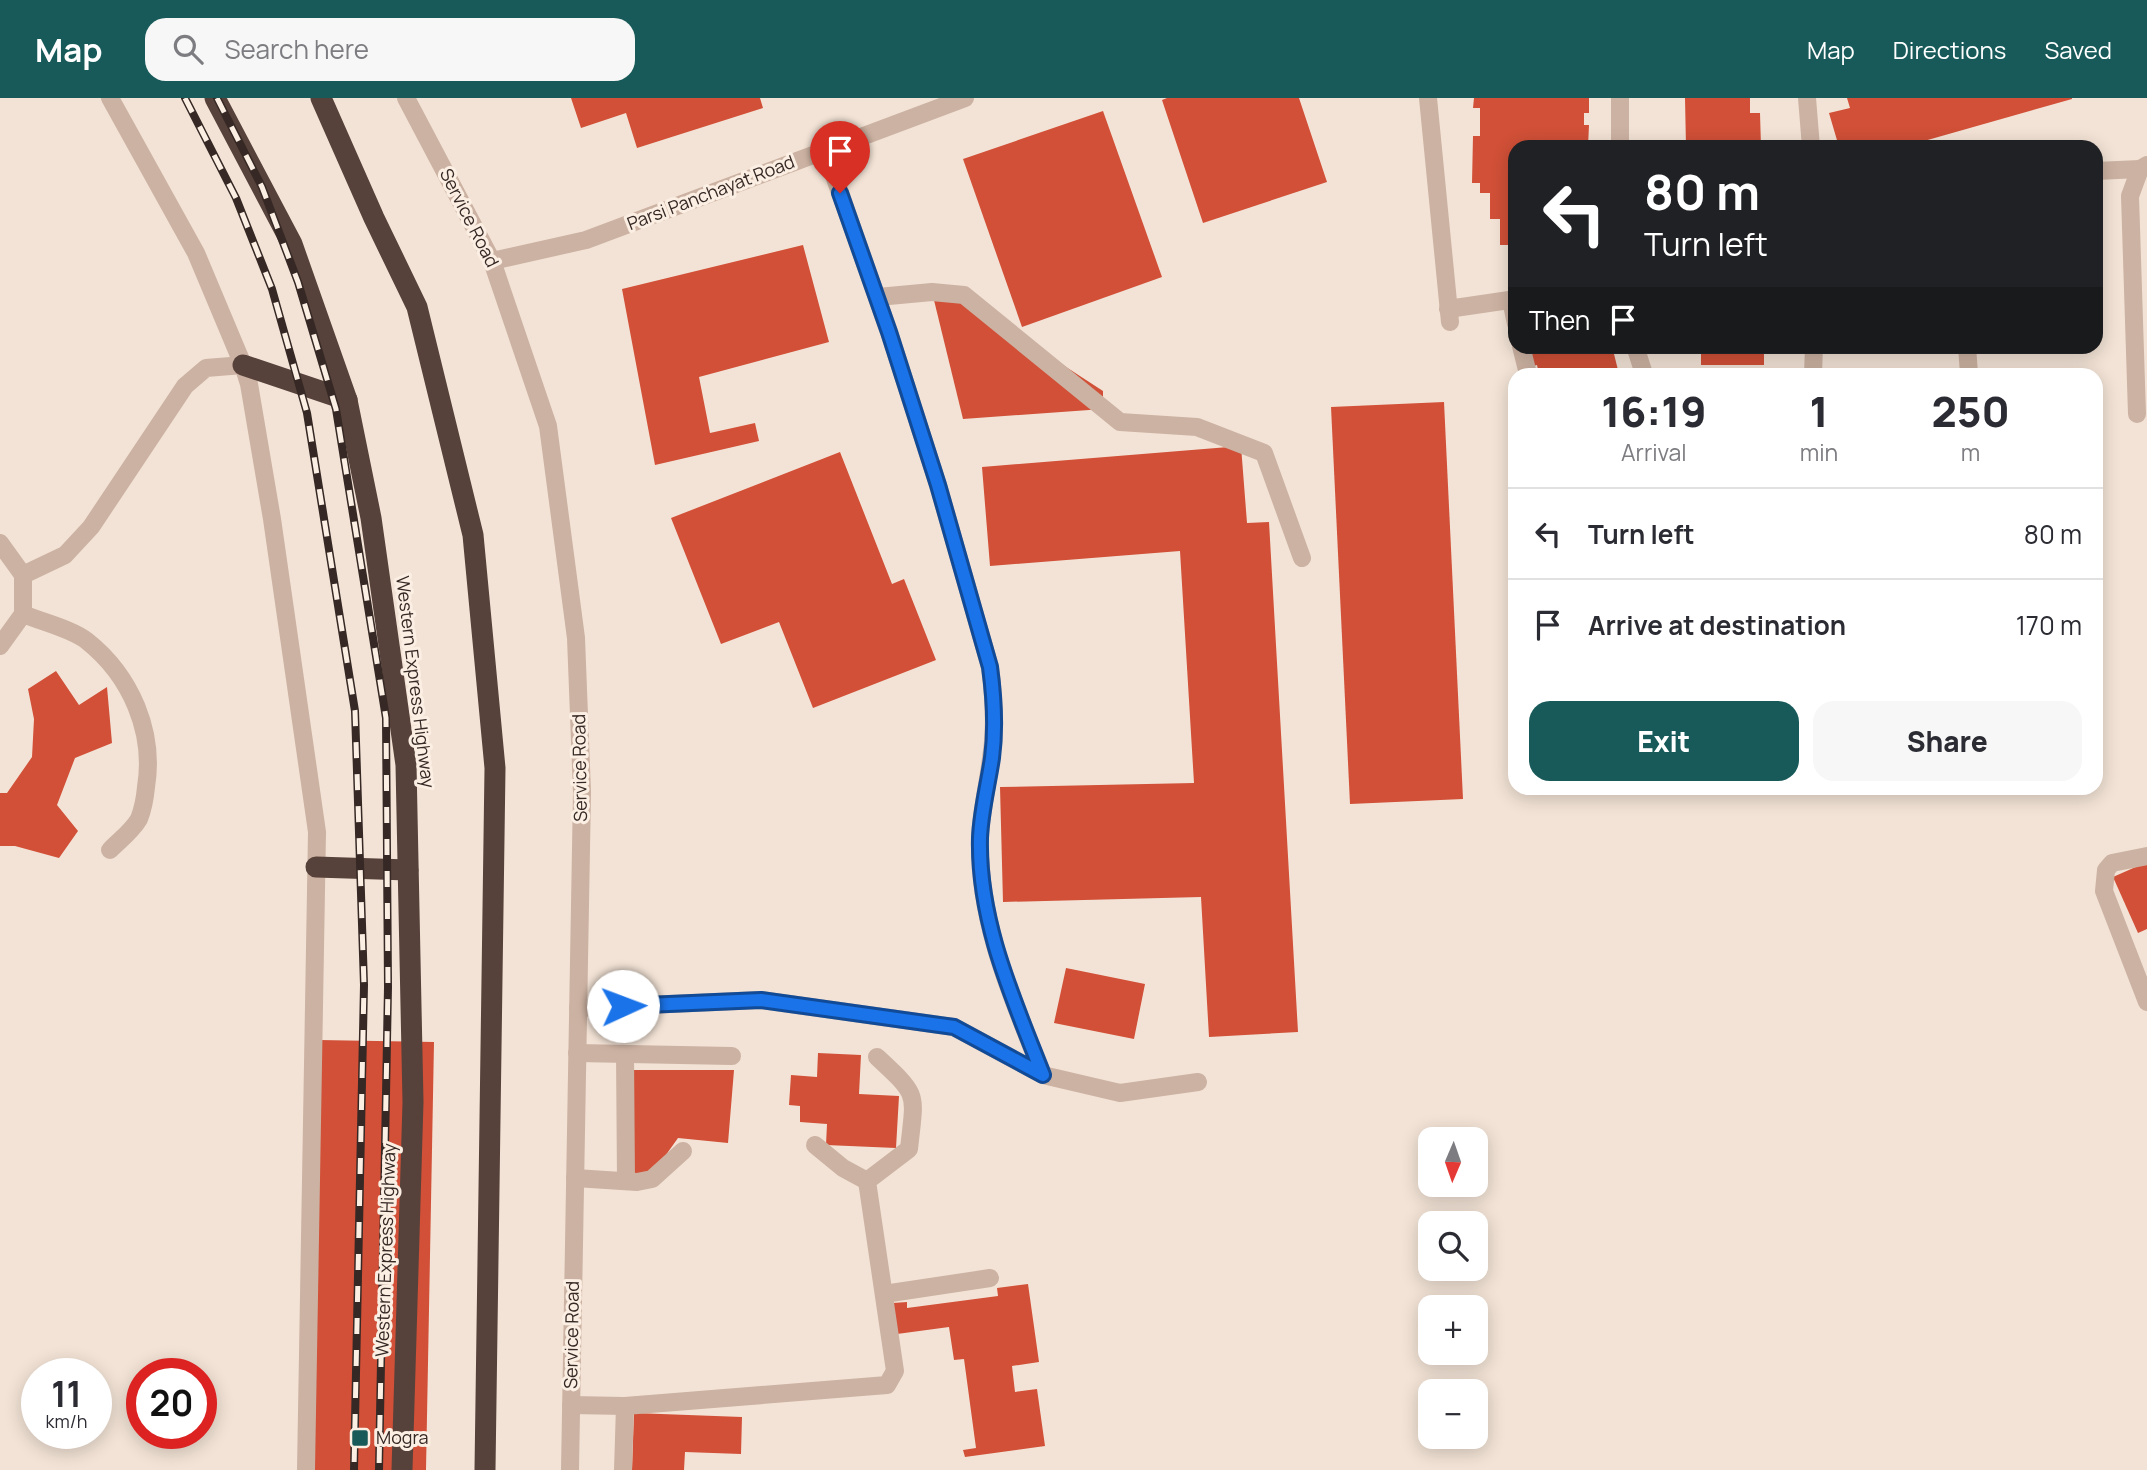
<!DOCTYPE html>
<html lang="en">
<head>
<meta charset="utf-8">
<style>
	body { margin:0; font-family:Manrope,sans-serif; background:#f7f7f7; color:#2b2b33; height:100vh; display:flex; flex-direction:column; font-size:26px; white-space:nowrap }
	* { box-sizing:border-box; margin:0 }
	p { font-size:23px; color:#7c7c81 }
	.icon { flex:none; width:38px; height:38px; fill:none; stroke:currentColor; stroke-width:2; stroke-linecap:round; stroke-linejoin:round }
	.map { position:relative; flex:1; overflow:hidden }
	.sheet { position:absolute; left:1508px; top:270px; width:595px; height:427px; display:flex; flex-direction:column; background:#fff; border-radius:21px; box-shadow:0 4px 18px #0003 }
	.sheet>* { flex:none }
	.top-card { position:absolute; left:1508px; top:42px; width:595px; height:214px; border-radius:21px; box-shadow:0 4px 18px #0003; background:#202124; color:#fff; overflow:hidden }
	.needle { width:46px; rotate:182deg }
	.tools { position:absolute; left:1418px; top:1029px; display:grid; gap:14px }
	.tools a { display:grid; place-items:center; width:70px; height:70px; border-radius:14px; background:#fff; box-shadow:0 4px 18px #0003; font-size:35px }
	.speed { position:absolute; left:21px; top:1260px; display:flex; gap:14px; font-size:35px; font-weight:700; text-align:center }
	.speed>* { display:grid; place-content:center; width:91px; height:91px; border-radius:50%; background:#fff; box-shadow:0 4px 18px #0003; line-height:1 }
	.speed small { font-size:18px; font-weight:400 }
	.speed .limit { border:10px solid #d22; background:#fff; color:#111 }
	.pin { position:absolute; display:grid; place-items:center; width:60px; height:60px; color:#fff; margin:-72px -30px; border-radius:50% 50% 50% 0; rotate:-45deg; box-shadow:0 0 7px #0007 }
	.pin .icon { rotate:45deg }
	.me { position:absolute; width:77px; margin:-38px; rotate:88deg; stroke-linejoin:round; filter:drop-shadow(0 0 5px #0008) }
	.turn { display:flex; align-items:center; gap:24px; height:147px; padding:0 21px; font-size:32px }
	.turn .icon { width:91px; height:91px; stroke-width:2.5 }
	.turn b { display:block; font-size:49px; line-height:60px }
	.then { display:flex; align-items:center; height:66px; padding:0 21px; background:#0003; gap:14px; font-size:26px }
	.eta { display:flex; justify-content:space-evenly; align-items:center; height:119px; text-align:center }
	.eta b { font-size:42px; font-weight:800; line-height:49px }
	.cta { display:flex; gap:14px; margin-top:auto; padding:14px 21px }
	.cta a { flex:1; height:80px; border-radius:21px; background:#175a59; color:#fff; font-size:28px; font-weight:800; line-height:80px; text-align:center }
	.cta a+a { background:#f7f7f7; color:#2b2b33 }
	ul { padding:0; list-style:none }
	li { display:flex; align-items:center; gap:21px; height:91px; padding:0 21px; border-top:2px solid #e1e1e2 }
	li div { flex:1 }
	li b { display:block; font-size:26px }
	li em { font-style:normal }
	header { display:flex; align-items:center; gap:42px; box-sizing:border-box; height:98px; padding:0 35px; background:#175a59; color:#fff }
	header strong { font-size:33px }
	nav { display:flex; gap:38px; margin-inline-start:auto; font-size:24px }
	.search { width:490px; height:63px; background:#f7f7f7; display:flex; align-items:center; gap:18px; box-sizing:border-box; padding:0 24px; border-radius:21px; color:#7c7c81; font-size:26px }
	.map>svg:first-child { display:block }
	.building { fill:#d15037 }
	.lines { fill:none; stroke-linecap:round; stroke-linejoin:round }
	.minor { stroke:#ccb2a2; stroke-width:18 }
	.highway { stroke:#57423b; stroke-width:21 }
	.rail-casing { stroke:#362925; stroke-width:8 }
	.rail { stroke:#fbeee3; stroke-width:5; stroke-dasharray:16; stroke-linecap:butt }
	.route-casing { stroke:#114b97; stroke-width:18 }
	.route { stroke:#1a73e8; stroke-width:12 }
	.poi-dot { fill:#175a59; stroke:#fbeee3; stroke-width:2.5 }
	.labels { text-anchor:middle; stroke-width:6; stroke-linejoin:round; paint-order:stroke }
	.street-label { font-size:18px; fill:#362925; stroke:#fbeee3 }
	.poi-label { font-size:18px; fill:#362925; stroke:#fbeee3; text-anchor:start }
</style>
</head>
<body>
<header>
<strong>Map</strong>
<div class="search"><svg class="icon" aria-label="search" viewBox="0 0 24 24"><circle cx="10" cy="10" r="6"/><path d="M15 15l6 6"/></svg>Search here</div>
<nav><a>Map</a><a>Directions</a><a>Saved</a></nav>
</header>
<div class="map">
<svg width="2147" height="1372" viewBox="0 0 2147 1372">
	<rect width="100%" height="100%" fill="#f3e3d6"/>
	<g class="building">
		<path d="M571,0h189l3,10 -126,40 -11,-35 -45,15z"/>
		<path d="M1167,0h132l28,84 -124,41 -41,-123z"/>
		<path d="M1474,0h115v15h-5v12h5l-1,22h-72v98h-16v-26h-10v-26h-10v-10h-8l1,-47h7v-28h-7z"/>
		<path d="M1685,0h65v15h10l1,34h-75z"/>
		<path d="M1847,0h225v1l-169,48h-64l-10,-34 21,-5z"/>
		<path d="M1103,13l59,166 -140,50 -59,-168z"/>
		<path d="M803,147l26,97 -130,35 11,56 45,-10 4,18 -104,24 -33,-176z"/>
		<path d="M943,189l160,104v18l-140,10 -31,-127z"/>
		<path d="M1528,248h84l7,28h-80l-2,-9 -4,1z"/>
		<rect x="1701" y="248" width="63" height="19"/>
		<path d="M1444,304l19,397 -113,5 -19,-397z"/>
		<path d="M1241,348l6,77 22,-1 29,510 -89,5 -8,-140 -198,5 -3,-115 194,-4 -14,-232 -190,15 -8,-99z"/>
		<path d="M840,354l52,132 12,-5 32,81 -123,48 -34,-86 -58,22 -50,-126z"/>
		<path d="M56,573l23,34 28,-18 5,56 -37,15 -18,47 21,26 -19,27 -44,-12h-15v-53h7l25,-36 2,-38 -6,-30z"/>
		<path d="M2147,764v67l-9,4 -25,-56z"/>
		<path d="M1066,870l79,16 -11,55 -80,-16z"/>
		<path d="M319,942l115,2 -8,428h-116z"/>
		<path d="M818,955l43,2 -2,39 40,2 -3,52 -70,-3 1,-21 -27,-2v-16l-11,-1 2,-30 26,2z"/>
		<path d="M630,972h104l-6,73 -50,-5 -25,35 -20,1z"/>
		<path d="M1028,1186l11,78 -27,4 3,26 22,-3 8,57 -80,11 -2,-7 13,-2 -12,-89 -10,1 -5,-33 -52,7 -4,-31 14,-1v6l91,-12 -1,-8z"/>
		<path d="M634,1315l108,4 -1,37 -56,-2 -1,18h-52z"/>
	</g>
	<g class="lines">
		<g class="minor">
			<path d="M110,0l86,155 47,112 6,19 23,135 45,313 -11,638"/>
			<path d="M406,0l86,163 56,165 28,212 6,154 -12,678"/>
			<path d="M1428,0l22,224"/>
			<path d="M1620,0v49"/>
			<path d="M1807,0l4,49"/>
			<path d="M825,52l64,182 49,153 52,182c4,30 6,61 1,91 -3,27 -10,53 -11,80 -2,84 32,160 63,237"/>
			<path d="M2096,73l44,-2"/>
			<path d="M492,163l94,-21 379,-142"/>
			<path d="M878,199l54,-5 32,3 156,127 77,5 67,26 38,105"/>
			<path d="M1511,202l5,24"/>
			<path d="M1448,211l68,-10"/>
			<path d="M1521,248l7,28"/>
			<path d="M1635,248l9,28"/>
			<path d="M1967,248l2,28"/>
			<path d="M1813,276l1,-28"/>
			<path d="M2137,316l-7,-218 10,-27 7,-4"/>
			<path d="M0,445l23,32"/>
			<path d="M23,477l42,-20 26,-28 94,-141 21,-18 37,-3"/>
			<path d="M23,516c19,8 49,15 64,27 44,35 68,91 59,146 -1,11 -3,22 -7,32 -7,12 -19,21 -29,31"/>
			<path d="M0,548l23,-32v-39"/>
			<path d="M2147,758l-35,7 -6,7 -2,21 43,111"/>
			<path d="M578,910l183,-8 193,27 89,48 77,18 78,-11"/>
			<path d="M577,955l155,3"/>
			<path d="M625,956l1,127"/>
			<path d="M815,1047l28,23 24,13"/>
			<path d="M575,1080l62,4 15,-3 31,-28"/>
			<path d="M884,1196l106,-16"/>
			<path d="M571,1307l54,1 262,-21 8,-14 -28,-190 42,-32c6,-57 11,-52 -32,-92"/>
			<path d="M623,1372l2,-64"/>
		</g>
		<g class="highway">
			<path d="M215,0l77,146 55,156 24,118 35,247 7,337 -11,368"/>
			<path d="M321,0l53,120 43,89 56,228 22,233 -10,702"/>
			<path d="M243,267l104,35"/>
			<path d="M316,769l92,3"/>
		</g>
		<defs>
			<g id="rail">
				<path d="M185,0l51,100 36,91 35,124 48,298 9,274 -10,485"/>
				<path d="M217,0l45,89 36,95 38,127 50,309 2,269 -9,483"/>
			</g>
		</defs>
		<use href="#rail" class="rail-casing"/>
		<use href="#rail" class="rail"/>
	</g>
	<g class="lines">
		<defs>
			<path id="route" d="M623,908l138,-6 193,27 89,48c-30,-77 -65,-153 -63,-237 1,-27 8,-53 12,-80 4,-30 2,-61 -2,-91l-52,-182 -49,-153 -49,-139"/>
		</defs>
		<use href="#route" class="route-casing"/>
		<use href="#route" class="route"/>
	</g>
	<rect class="poi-dot" x="351" y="1331" width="18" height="18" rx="3.5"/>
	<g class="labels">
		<g class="street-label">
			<text transform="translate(711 95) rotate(-21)" y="6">Parsi Panchayat Road</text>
			<text transform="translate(469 120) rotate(63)" y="6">Service Road</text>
			<text transform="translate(415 584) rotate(83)" y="6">Western Express Highway</text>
			<text transform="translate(580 670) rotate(-91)" y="6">Service Road</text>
			<text transform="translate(386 1152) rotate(-88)" y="6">Western Express Highway</text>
			<text transform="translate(572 1237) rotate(-89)" y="6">Service Road</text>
		</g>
		<g class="poi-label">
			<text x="376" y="1346">Mogra</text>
		</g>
	</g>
</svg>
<div class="tools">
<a><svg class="needle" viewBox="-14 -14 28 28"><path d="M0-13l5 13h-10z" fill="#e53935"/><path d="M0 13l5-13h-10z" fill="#7c7c81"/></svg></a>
<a><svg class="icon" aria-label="search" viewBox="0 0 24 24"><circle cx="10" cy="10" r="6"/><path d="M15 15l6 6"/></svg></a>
<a>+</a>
<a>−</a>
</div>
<div class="speed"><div>11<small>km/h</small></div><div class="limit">20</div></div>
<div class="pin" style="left:840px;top:95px;background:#d93025"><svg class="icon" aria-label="arrive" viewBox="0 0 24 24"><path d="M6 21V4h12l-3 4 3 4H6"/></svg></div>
<svg class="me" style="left:623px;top:908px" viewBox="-20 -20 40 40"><circle r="19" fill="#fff"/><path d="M0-13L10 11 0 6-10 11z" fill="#1a73e8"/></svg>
<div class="top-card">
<div class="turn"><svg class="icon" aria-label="left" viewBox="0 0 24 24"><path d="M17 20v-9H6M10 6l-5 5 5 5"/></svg><div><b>80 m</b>Turn left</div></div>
<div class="then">Then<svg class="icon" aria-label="arrive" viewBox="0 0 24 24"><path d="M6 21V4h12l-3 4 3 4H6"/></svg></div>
</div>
<section class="sheet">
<div class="eta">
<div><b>16:19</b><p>Arrival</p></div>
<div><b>1</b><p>min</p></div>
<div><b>250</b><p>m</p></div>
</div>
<ul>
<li><svg class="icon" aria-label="left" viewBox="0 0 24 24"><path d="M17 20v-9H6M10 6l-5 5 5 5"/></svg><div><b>Turn left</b></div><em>80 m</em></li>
<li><svg class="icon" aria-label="arrive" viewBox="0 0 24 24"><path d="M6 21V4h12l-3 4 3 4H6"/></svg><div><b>Arrive at destination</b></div><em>170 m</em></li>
</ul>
<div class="cta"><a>Exit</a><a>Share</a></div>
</section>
</div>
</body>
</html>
